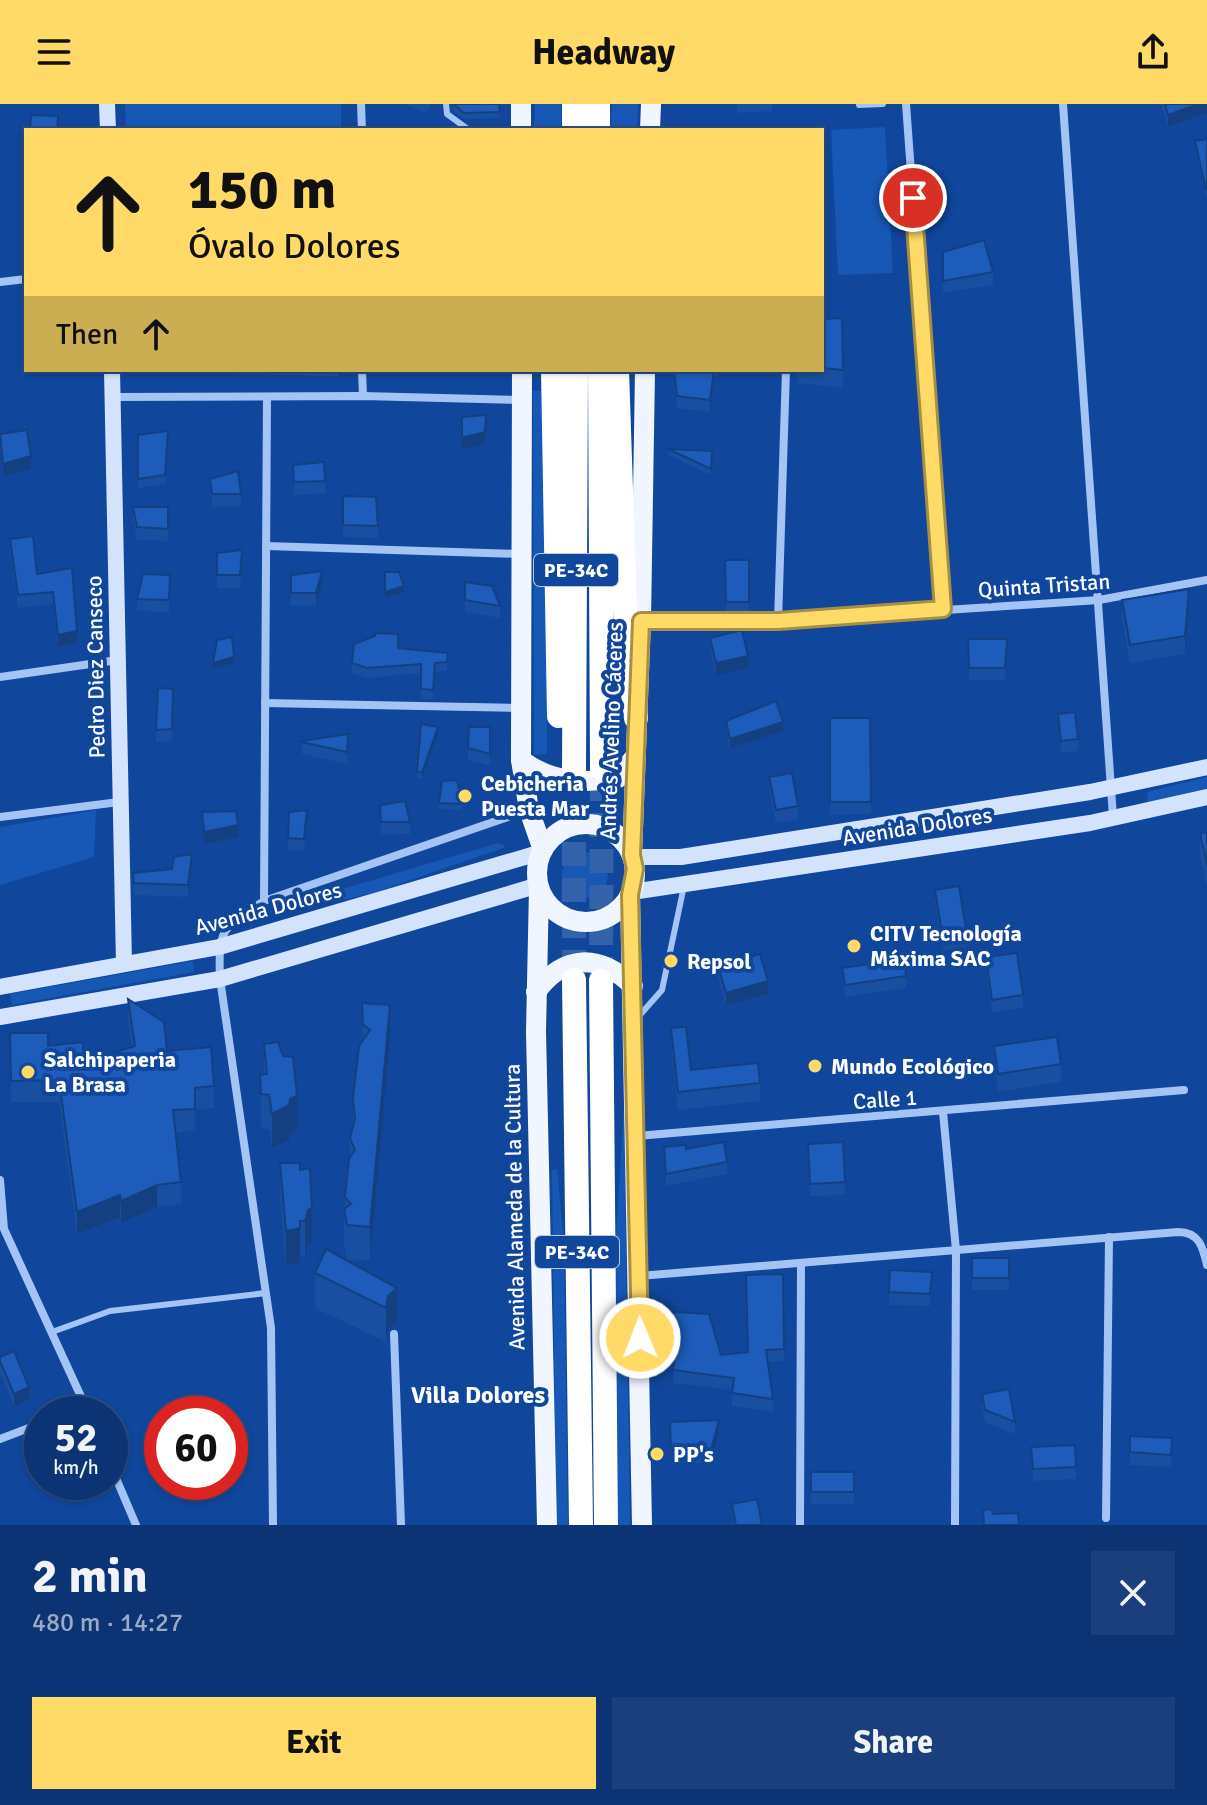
<!DOCTYPE html>
<html lang="en">
<head>
<meta charset="utf-8">
<style>
	body { margin:0; font-family:Signika,sans-serif; background:#1a3f7c; color:#f1f3f6; height:100vh; display:flex; flex-direction:column; font-size:30px; white-space:nowrap }
	* { box-sizing:border-box; margin:0 }
	p { font-size:26px; color:#9aaac5 }
	.icon { flex:none; width:44px; height:44px; fill:none; stroke:currentColor; stroke-width:2; stroke-linecap:round; stroke-linejoin:round }
	.map { position:relative; height:1421px; overflow:hidden }
	.details { display:flex; flex-direction:column; background:#0c3474; flex:1 }
	.details>* { flex:none }
	.banner { position:absolute; left:24px; top:24px; width:800px; height:244px; border-radius:0px; box-shadow:0 2px 6px #0004,0 0 0 2px #2c4f86; background:#ffda67; color:#111; overflow:hidden }
	.speed { position:absolute; left:24px; top:1292px; display:flex; gap:16px; font-size:40px; font-weight:700; text-align:center }
	.speed>* { display:grid; place-content:center; width:104px; height:104px; border-radius:50%; background:#0c3474; box-shadow:0 2px 6px #0004,0 0 0 2px #2c4f86; line-height:1 }
	.speed small { font-size:20px; font-weight:400 }
	.speed .limit { border:12px solid #d22; background:#fff; color:#111 }
	.pin { position:absolute; display:grid; place-items:center; width:68px; height:68px; color:#fff; margin:-34px; border:4px solid #fff; border-radius:50%; box-shadow:0 2px 8px #0007 }
	.me { position:absolute; width:88px; margin:-44px; rotate:359deg; stroke-linejoin:round; filter:drop-shadow(0 0 6px #0008) }
	.turn { display:flex; align-items:center; gap:28px; height:168px; padding:0 32px; font-size:36px }
	.turn .icon { width:104px; height:104px; stroke-width:2.5 }
	.turn b { display:block; font-size:56px; line-height:68px }
	.then { display:flex; align-items:center; height:76px; padding:0 32px; background:#0003; gap:16px; font-size:30px }
	.round { display:grid; place-items:center; flex:none; width:84px; height:84px; border-radius:0px; background:#1a3f7c }
	.headline { display:flex; align-items:center; justify-content:space-between; height:136px; padding:0 32px }
	h1 { font-size:48px; font-weight:700; line-height:60px }
	.cta { display:flex; gap:16px; margin-top:auto; padding:16px 32px }
	.cta a { flex:1; height:92px; border-radius:0px; background:#ffda67; color:#111; font-size:32px; font-weight:700; line-height:92px; text-align:center }
	.cta a+a { background:#1a3f7c; color:#f1f3f6 }
	header { display:flex; justify-content:space-between; align-items:center; height:104px; padding:0 32px; background:#ffda67; color:#111; font-size:36px; font-weight:700 }
	.map>svg:first-child { display:block }
	.green { fill:#1757b5 }
	.lines { fill:none; stroke-linecap:round; stroke-linejoin:round }
	.highway-tunnel { stroke:#3462aa; stroke-width:24; stroke-dasharray:24 12; stroke-linecap:butt }
	.lane { stroke:#a3c4f5; stroke-width:6 }
	.street { stroke:#a3c4f5; stroke-width:8 }
	.secondary { stroke:#d3e3fe; stroke-width:16 }
	.primary { stroke:#f1f5ff; stroke-width:20 }
	.highway { stroke:#fff; stroke-width:24 }
	.wall { fill:#194fa0 }
	.shaded-wall { fill:#144082 }
	.building { fill:#1d5cba; stroke:#144082; stroke-width:2 }
	.route-casing { stroke:#a68e43; stroke-width:20 }
	.route { stroke:#ffda67; stroke-width:14 }
	.poi-dot { fill:#ffda67; stroke:#10469b; stroke-width:3 }
	.labels { text-anchor:middle; stroke-width:8; stroke-linejoin:round; paint-order:stroke }
	.shield { fill:#10469b; stroke:#b7c8e1; stroke-width:2 }
	.shield-label { font-size:20px; font-weight:bold; fill:#fff }
	.street-label { font-size:22px; fill:#fff; stroke:#10469b }
	.poi-label { font-size:22px; font-weight:bold; fill:#fff; stroke:#10469b; text-anchor:start }
	.neighbourhood-label { font-size:24px; font-weight:bold; fill:#fff; stroke:#10469b }
</style>
</head>
<body>
<header><svg class="icon" aria-label="menu" viewBox="0 0 24 24"><path d="M4 6h16M4 12h16M4 18h16"/></svg>Headway<svg class="icon" aria-label="share" viewBox="0 0 24 24"><path d="M12 15V3M7 8l5-5 5 5M5 13v7h14v-7"/></svg></header>
<div class="map">
<svg width="1207" height="1421" viewBox="0 0 1207 1421">
	<rect width="100%" height="100%" fill="#10469b"/>
	<g class="green">
		<path d="M125,0h216v26h-215z"/>
		<path d="M535,0h26v26h-27z"/>
		<path d="M612,0h26l-1,26h-26z"/>
		<path d="M885,23l8,146 -55,2 -7,-145z"/>
		<path d="M133,266h205v6l-205,-4z"/>
		<path d="M533,287h14v363l-13,1z"/>
		<path d="M1207,673v15l-59,15 -1,-15z"/>
		<path d="M96,706l-2,47 -94,28v-58z"/>
		<path d="M498,739l8,4 -133,46 -110,26 1,-7z"/>
		<circle cx="585" cy="771" r="23"/>
		<path d="M193,857l1,11 -182,33 -2,-11z"/>
		<path d="M624,1002l6,419h-12l-2,-290z"/>
		<path d="M557,1065l7,74 4,282h-12l-4,-355z"/>
	</g>
	<g class="lines">
		<g class="highway-tunnel">
			<path d="M574,666v210"/>
			<path d="M601,877l1,-212"/>
		</g>
		<g class="lane">
			<path d="M446,0l1,10 22,16"/>
			<path d="M859,1l24,-1"/>
			<path d="M639,912l23,-26 22,-104"/>
			<path d="M52,1228l58,-21 156,-18"/>
		</g>
		<g class="street">
			<path d="M361,0l1,26"/>
			<path d="M906,0l37,505"/>
			<path d="M1063,0l50,713"/>
			<path d="M0,178l26,-3"/>
			<path d="M362,266l1,26"/>
			<path d="M113,293l250,-1 159,4"/>
			<path d="M266,442l255,8"/>
			<path d="M642,517h136l321,-21 108,-20"/>
			<path d="M778,517l8,-251"/>
			<path d="M0,573l118,-17"/>
			<path d="M265,599l256,5"/>
			<path d="M0,713l119,-15"/>
			<path d="M264,797l3,-504"/>
			<path d="M943,1008l13,138 -1,275"/>
			<path d="M637,1032l547,-46"/>
			<path d="M0,1076l4,49 85,185"/>
			<path d="M639,1172l539,-44c21,0 25,15 29,33"/>
			<path d="M394,1230l7,191"/>
			<path d="M68,1310l18,-6"/>
			<path d="M0,1335l42,-16"/>
			<path d="M110,1360l26,61"/>
			<path d="M1106,1414l3,-281"/>
			<path d="M273,1421l-2,-197 -51,-349c-2,-51 2,-51 44,-78l264,-91"/>
			<path d="M800,1421l1,-262"/>
		</g>
		<g class="secondary">
			<path d="M107,0l1,26"/>
			<path d="M112,266l12,594"/>
			<path d="M633,753h48l409,-65 117,-25"/>
			<path d="M632,788l458,-69 117,-26"/>
			<path d="M0,883l219,-40 323,-95"/>
			<path d="M0,913l220,-38 319,-94"/>
		</g>
		<g class="primary">
			<path d="M521,26v-26"/>
			<path d="M650,26l1,-26"/>
			<path d="M522,266l-1,390 8,50 14,40"/>
			<path d="M521,656c29,22 62,24 97,18l16,-20"/>
			<circle cx="586" cy="769" r="49"/>
			<path d="M632,751l9,-234 4,-251"/>
			<path d="M539,784l-3,144 11,493"/>
			<path d="M630,791l12,630"/>
			<path d="M536,888c28,-38 63,-39 97,-6"/>
		</g>
		<g class="highway">
			<path d="M574,0v26"/>
			<path d="M598,0v26"/>
			<path d="M553,266l6,346"/>
			<path d="M600,266l2,399"/>
			<path d="M617,266l9,268 10,80"/>
			<path d="M574,666l2,-400"/>
			<path d="M574,876l7,545"/>
			<path d="M601,877l5,544"/>
		</g>
	</g>
	<g class="wall">
		<path d="M406,0h25l-5,10z"/>
		<path d="M452,0h47l1,14 -36,1 -11,-8z"/>
		<path d="M737,0h35v7l-35,2z"/>
		<path d="M1161,0h46v9l-39,14z"/>
		<path d="M1207,35v56h-1l-11,-48v-6z"/>
		<path d="M943,148l50,20v13l-50,8z"/>
		<path d="M842,214l1,70 -45,-5v-13h24v-51z"/>
		<path d="M673,266h47l-1,6h-5l-4,36 -33,-4z"/>
		<path d="M0,330l31,35 -28,7 -3,-28z"/>
		<path d="M138,331l30,6 -3,43 -27,4z"/>
		<path d="M668,345l44,2 -1,24 -43,-20z"/>
		<path d="M293,361l32,16v12l-31,2z"/>
		<path d="M210,375l31,15v13h-29z"/>
		<path d="M343,392l35,30v12l-35,-1z"/>
		<path d="M133,403h35v34l-31,-1 -4,-21z"/>
		<path d="M10,435l27,35 35,-6 5,75 -19,4 -5,-43 -35,4 -8,-57z"/>
		<path d="M217,449l25,9 -2,26h-23z"/>
		<path d="M725,456h24v54h-23z"/>
		<path d="M170,471l-1,37 -32,-1v-12z"/>
		<path d="M291,471l31,8 -6,22h-25z"/>
		<path d="M465,478l35,24v12l-35,-6z"/>
		<path d="M1122,496l67,7 -4,47 -55,9 -8,-45z"/>
		<path d="M710,534l38,30 -32,7 -6,-25z"/>
		<path d="M968,535l39,13 -2,28h-36z"/>
		<path d="M398,544l50,5 -1,18 -12,1 -2,27h-12v-26l-54,5 -15,-5v-10z"/>
		<path d="M173,585l-1,52 -16,1v-12z"/>
		<path d="M1058,610l20,25v12l-17,2z"/>
		<path d="M830,614h40l1,96 -41,1z"/>
		<path d="M726,617l57,10 -53,17 -4,-18z"/>
		<path d="M469,623h21v39l-22,-6z"/>
		<path d="M438,629l-16,46 -5,-1v-7z"/>
		<path d="M348,630l-1,30 -45,-10v-13z"/>
		<path d="M769,673l29,29v13l-22,4 -7,-34z"/>
		<path d="M439,699l23,1v6l-23,-1z"/>
		<path d="M380,701l30,17v12l-29,1z"/>
		<path d="M289,708l18,10 -3,29 -16,-1z"/>
		<path d="M1207,728v55l-7,-32v-22z"/>
		<path d="M192,762l-4,31 -54,-2 -1,-22z"/>
		<path d="M935,786l32,45v12l-24,4 -8,-49z"/>
		<path d="M986,853l37,38v13l-31,4 -6,-43z"/>
		<path d="M718,862l50,28 -42,11 -8,-27z"/>
		<path d="M842,864l64,8v12l-61,9z"/>
		<path d="M128,895l39,52 47,35v22l-19,2v21l-20,1 6,50v22l-24,3 -36,16 -1,-6 -43,17 -18,-132h-48l-1,-69 73,29 49,-15 -4,-26z"/>
		<path d="M362,899l28,37 -20,221 -23,-1 -3,-16v-35l1,-1v-11l5,-40v-19l3,-9v-31l10,-57z"/>
		<path d="M671,924l20,42 69,13v18l-82,9 -7,-64z"/>
		<path d="M264,940l33,86 -7,3 -1,7 -17,8 -3,-19h-8l-1,-54 4,-1z"/>
		<path d="M994,942l67,18v18l-63,10 -4,-28z"/>
		<path d="M843,1038l2,53 -35,1 -2,-40z"/>
		<path d="M664,1043l63,15v12l-61,12z"/>
		<path d="M280,1059l20,7 12,72 -4,2 -3,12h-5v6l-14,4 -6,-69z"/>
		<rect x="972" y="1154" width="37" height="32"/>
		<path d="M890,1166l42,2 -2,34 -41,-1z"/>
		<path d="M315,1169l82,15v34l-9,8 -2,12 -71,-34z"/>
		<path d="M673,1208l48,43 63,-6v12l-16,1 5,37v13l-41,-6v-16l-59,-7 1,-26h-4z"/>
		<path d="M0,1253l29,43 -15,6 -14,-33z"/>
		<path d="M982,1290l33,28v12l-30,-11 -3,-16z"/>
		<path d="M670,1318l49,11 -8,30 -40,1z"/>
		<path d="M1130,1332l42,2 -1,29 -41,-2z"/>
		<path d="M1031,1343l45,20v12l-43,2z"/>
		<rect x="811" y="1368" width="43" height="32"/>
		<path d="M732,1400l30,21h-28z"/>
	</g>
	<g class="shaded-wall">
		<path d="M1198,0h9v9l-39,14v-12z"/>
		<path d="M714,266v6l-4,36v-12z"/>
		<path d="M486,311l-1,29 -23,6v-12z"/>
		<path d="M31,352v13l-28,7v-12z"/>
		<path d="M322,467v12l-6,22v-12z"/>
		<path d="M404,482v6l-19,6v-6z"/>
		<path d="M1189,485v18l-4,47v-18z"/>
		<path d="M77,527v12l-19,4v-12z"/>
		<path d="M748,552v12l-32,7v-12z"/>
		<path d="M234,553v6l-21,6v-6z"/>
		<path d="M783,618v9l-53,17v-9z"/>
		<path d="M438,623v6l-16,46v-6z"/>
		<path d="M238,721v12l-34,7v-12z"/>
		<path d="M192,750v12l-4,31v-12z"/>
		<path d="M768,877v13l-42,11v-12z"/>
		<path d="M390,901v35l-20,221v-34z"/>
		<path d="M297,992v34l-7,3 -1,7 -17,8v-34l18,-15z"/>
		<path d="M157,1081v22l-36,16v-22z"/>
		<path d="M120,1091v22l-43,17v-22z"/>
		<path d="M312,1104v34l-4,2 -3,12v-35l3,-11z"/>
		<path d="M300,1117v41l-14,4v-35z"/>
		<path d="M397,1184v34l-9,8 -2,12v-34l2,-12z"/>
		<path d="M29,1283v13l-15,6v-12z"/>
		<path d="M719,1316v13l-8,30v-13z"/>
	</g>
	<g class="building">
		<path d="M453,0h46l1,8 -36,1z"/>
		<path d="M1165,0h33l-30,11z"/>
		<path d="M31,11l27,1 -1,14h-27z"/>
		<path d="M1207,35v50h-1l-11,-48z"/>
		<path d="M984,136l9,32 -50,9v-29z"/>
		<path d="M842,214l1,52 -21,-2v-49z"/>
		<path d="M674,266h40l-4,30 -33,-4z"/>
		<path d="M486,311l-1,17 -23,6v-21z"/>
		<path d="M27,326l4,26 -28,8 -3,-30z"/>
		<path d="M168,327l-3,44 -27,4v-44z"/>
		<path d="M668,345l44,2 -1,18z"/>
		<path d="M324,358l1,19 -31,1 -1,-17z"/>
		<path d="M238,367l3,23h-29l-2,-15z"/>
		<path d="M343,392l33,1 2,29 -35,-1z"/>
		<path d="M133,403h35v22l-31,-2z"/>
		<path d="M33,432l4,38 35,-6 5,63 -19,4 -5,-43 -35,3 -8,-56z"/>
		<path d="M242,446l-2,25h-23v-22z"/>
		<path d="M725,456h24v42h-23z"/>
		<path d="M322,467l-6,22h-25v-18z"/>
		<path d="M385,468h14l5,14 -19,6z"/>
		<path d="M143,470l27,1 -1,25 -32,-1z"/>
		<path d="M465,478l27,4 8,20 -35,-6z"/>
		<path d="M1189,485l-4,47 -55,9 -8,-45z"/>
		<path d="M742,526l6,26 -32,7 -6,-25z"/>
		<path d="M375,529l23,1v14l50,5 -1,9 -12,1 -2,27 -12,-1v-25l-54,4 -15,-5 2,-19 21,-8z"/>
		<path d="M232,533l2,20 -21,6 4,-23z"/>
		<path d="M968,535h39l-2,29h-36z"/>
		<path d="M158,584l15,1 -1,40 -16,1z"/>
		<path d="M776,597l7,21 -53,17 -4,-18z"/>
		<path d="M1075,608l3,27 -17,2 -3,-27z"/>
		<path d="M830,614h40l1,84h-41z"/>
		<path d="M421,620l17,3 -16,46 -5,-2z"/>
		<path d="M469,623h21v27l-22,-6z"/>
		<path d="M348,630l-1,18 -45,-10v-1z"/>
		<path d="M792,669l6,33 -22,4 -7,-33z"/>
		<path d="M457,676l5,24 -23,-1 3,-22z"/>
		<path d="M405,697l5,21h-29l-1,-17z"/>
		<path d="M307,706l-3,29 -16,-1 1,-26z"/>
		<path d="M236,707l2,14 -34,7 -2,-20z"/>
		<path d="M1207,728v33l-7,-32z"/>
		<path d="M192,750l-4,31 -54,-2 -1,-10 39,-4 2,-12z"/>
		<path d="M959,782l8,49 -24,4 -8,-49z"/>
		<path d="M1017,849l6,42 -31,5 -6,-43z"/>
		<path d="M760,850l8,27 -42,12 -8,-27z"/>
		<path d="M904,855l2,17 -61,9 -3,-17z"/>
		<path d="M128,895l36,23 3,29 44,-4 3,39 -19,2v21l-22,1 8,72 -24,3 -36,16 -1,-6 -43,17 -18,-132 -48,1 -1,-48h38v13l35,-4v20l52,-16z"/>
		<path d="M362,899l28,2 -20,222 -23,-2 -3,-16 7,-5 -6,-7 4,-38 6,-9 -5,-12 5,-19 -2,-21 6,-52 11,-16 -7,-6z"/>
		<path d="M686,923l5,43 67,-7 2,20 -82,9 -7,-64z"/>
		<path d="M1057,933l4,27 -63,10 -4,-28z"/>
		<path d="M278,938l5,14 10,1 4,39 -7,3 -1,6 -17,9 -3,-19 -8,-1 -1,-19 7,-1 -3,-30z"/>
		<path d="M724,1038l3,20 -61,12 -2,-27 22,-2v4z"/>
		<path d="M843,1038l2,40 -35,2 -2,-40z"/>
		<path d="M280,1059h20v7l10,-2 2,40 -4,2 -3,11h-5v7l-14,3z"/>
		<path d="M326,1145l71,39 -9,8 -2,12 -71,-35z"/>
		<rect x="972" y="1154" width="37" height="20"/>
		<path d="M890,1166l42,2 -2,22 -41,-2z"/>
		<path d="M783,1170l1,75 -18,1 7,49 -41,-6 2,-15 -61,-8 3,-25 -6,-1 3,-32 36,2 12,41 27,-3 -2,-77z"/>
		<path d="M14,1247l15,36 -15,7 -14,-33v-4z"/>
		<path d="M1009,1285l6,33 -30,-12 -3,-16z"/>
		<path d="M719,1316l-8,30 -40,2 -1,-30z"/>
		<path d="M1130,1332l42,2 -1,17 -41,-3z"/>
		<path d="M1075,1341l1,22 -43,2 -2,-22z"/>
		<rect x="811" y="1368" width="43" height="20"/>
		<path d="M757,1395l5,26h-26l-4,-21z"/>
		<path d="M991,1405l2,5 25,-1 1,12h-35l-1,-15z"/>
	</g>
	<g class="lines">
		<defs>
			<path id="route" d="M640,1234l-10,-443 5,-26 -3,-14 9,-234h137l165,-12 -30,-411"/>
		</defs>
		<use href="#route" class="route-casing"/>
		<use href="#route" class="route"/>
	</g>
	<g class="poi-dot">
		<circle cx="465" cy="692" r="8"/>
		<circle cx="854" cy="842" r="8"/>
		<circle cx="671" cy="857" r="8"/>
		<circle cx="815" cy="962" r="8"/>
		<circle cx="28" cy="968" r="8"/>
		<circle cx="657" cy="1350" r="8"/>
	</g>
	<g class="labels">
		<g class="shield">
			<rect x="534" y="450" width="84" height="32" rx="6"/>
			<rect x="535" y="1132" width="84" height="32" rx="6"/>
		</g>
		<g class="shield-label">
			<text x="576" y="473">PE-34C</text>
			<text x="577" y="1155">PE-34C</text>
		</g>
		<g class="street-label">
			<text transform="translate(1044 481) rotate(-4)" y="8">Quinta Tristan</text>
			<text transform="translate(95 563) rotate(-91)" y="8">Pedro Diez Canseco</text>
			<text transform="translate(611 627) rotate(-88)" y="8">Andrés Avelino Cáceres</text>
			<text transform="translate(917 722) rotate(-9)" y="8">Avenida Dolores</text>
			<text transform="translate(268 804) rotate(-15)" y="8">Avenida Dolores</text>
			<text transform="translate(885 995) rotate(-4)" y="8">Calle 1</text>
			<text transform="translate(514 1103) rotate(-91)" y="8">Avenida Alameda de la Cultura</text>
		</g>
		<g class="poi-label">
			<text x="481" y="687">Cebicheria<tspan x="481" dy="25">Puesta Mar</tspan></text>
			<text x="870" y="837">CITV Tecnología<tspan x="870" dy="25">Máxima SAC</tspan></text>
			<text x="687" y="865">Repsol</text>
			<text x="44" y="963">Salchipaperia<tspan x="44" dy="25">La Brasa</tspan></text>
			<text x="831" y="970">Mundo Ecológico</text>
			<text x="673" y="1358">PP's</text>
		</g>
		<g class="neighbourhood-label">
			<text x="478" y="1299">Villa Dolores</text>
		</g>
	</g>
</svg>
<div class="speed"><div>52<small>km/h</small></div><div class="limit">60</div></div>
<div class="pin" style="left:913px;top:94px;background:#d93025"><svg class="icon" aria-label="arrive" viewBox="0 0 24 24"><path d="M6 21V4h12l-3 4 3 4H6"/></svg></div>
<svg class="me" style="left:640px;top:1234px" viewBox="-20 -20 40 40"><circle r="17" fill="#ffda67" stroke="#fff" stroke-width="3"/><path d="M0-11L8 9 0 5-8 9z" fill="#fff"/></svg>
<div class="banner">
<div class="turn"><svg class="icon" aria-label="ahead" viewBox="0 0 24 24"><path d="M12 20V5M6 11l6-6 6 6"/></svg><div><b>150 m</b>Óvalo Dolores</div></div>
<div class="then">Then<svg class="icon" aria-label="ahead" viewBox="0 0 24 24"><path d="M12 20V5M6 11l6-6 6 6"/></svg></div>
</div>
</div>
<section class="details">
<div class="headline"><div><h1>2 min</h1><p>480 m · 14:27</p></div><a class="round"><svg class="icon" aria-label="close" viewBox="0 0 24 24"><path d="M6 6l12 12M18 6L6 18"/></svg></a></div>
<div class="cta"><a>Exit</a><a>Share</a></div>
</section>
</body>
</html>
